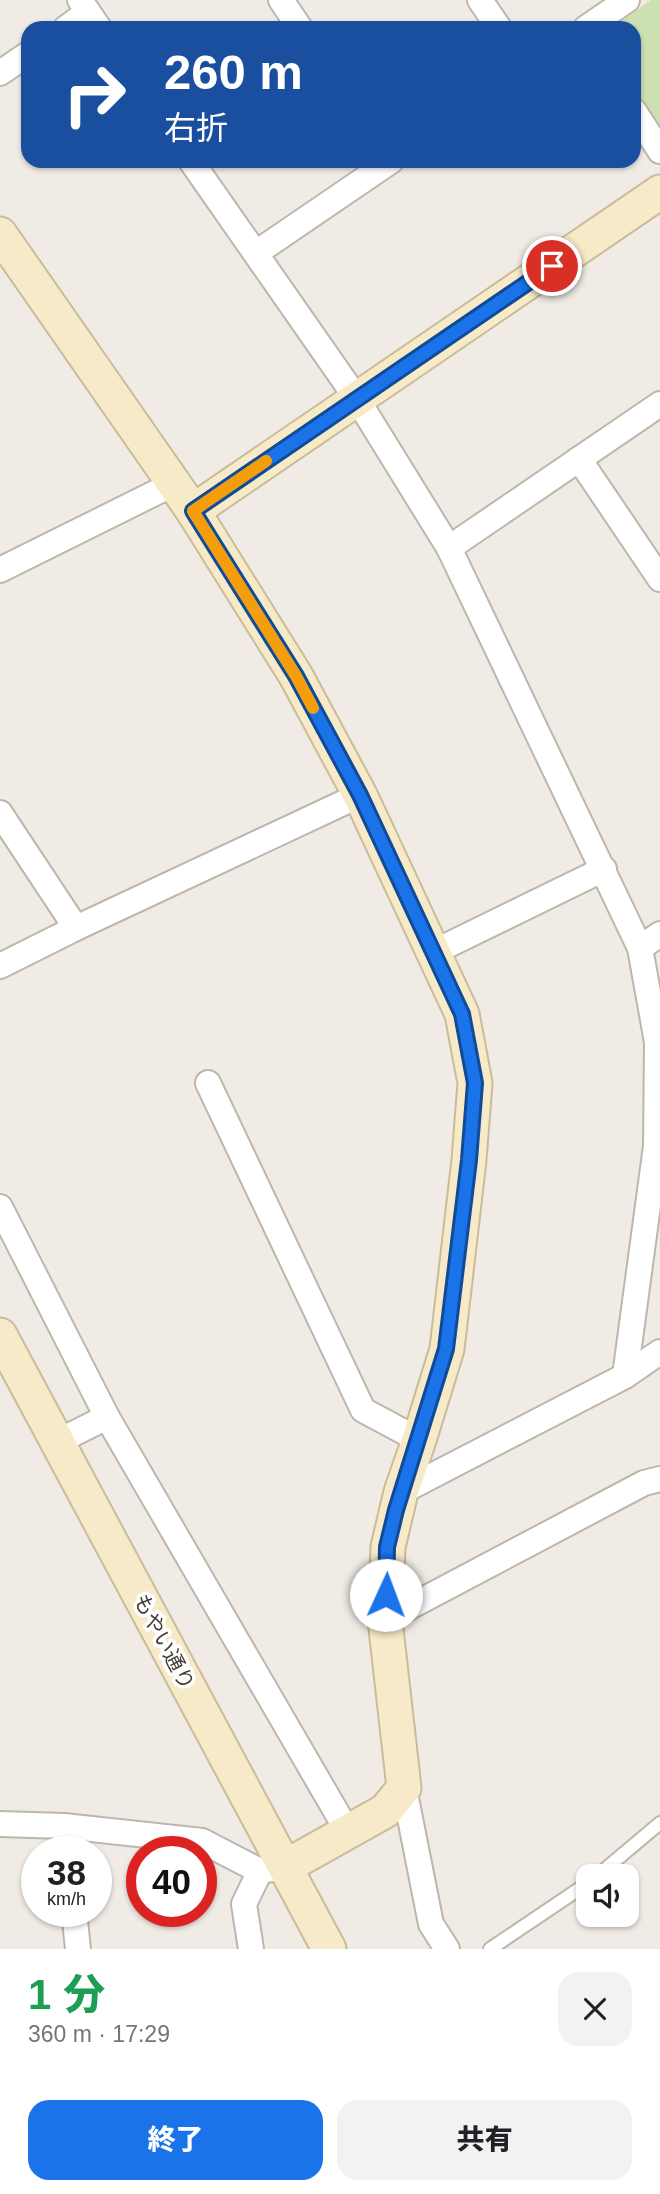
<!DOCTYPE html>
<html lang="ja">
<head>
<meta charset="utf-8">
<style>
	body { margin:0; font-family:Arial,"Noto Sans JP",sans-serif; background:#f2f2f2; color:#202124; height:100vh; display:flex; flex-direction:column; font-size:26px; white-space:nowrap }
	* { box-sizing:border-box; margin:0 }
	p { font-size:23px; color:#757577 }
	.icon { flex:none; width:38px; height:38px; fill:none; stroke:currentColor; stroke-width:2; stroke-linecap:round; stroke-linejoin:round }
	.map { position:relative; height:1949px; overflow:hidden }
	.side { display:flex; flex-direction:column; background:#fff; flex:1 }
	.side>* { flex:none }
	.guide { position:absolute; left:21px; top:21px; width:620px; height:147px; border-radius:21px; box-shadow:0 2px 5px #0004; background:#1a4fa0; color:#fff; overflow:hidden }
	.buttons { position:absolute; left:576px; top:1864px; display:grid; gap:14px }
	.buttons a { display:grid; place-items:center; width:63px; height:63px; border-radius:14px; background:#fff; box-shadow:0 2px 5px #0004; font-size:35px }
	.speed { position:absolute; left:21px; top:1836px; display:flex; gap:14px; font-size:35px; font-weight:700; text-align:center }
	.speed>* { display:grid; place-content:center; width:91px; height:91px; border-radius:50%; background:#fff; box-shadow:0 2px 5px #0004; line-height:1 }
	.speed small { font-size:18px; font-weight:400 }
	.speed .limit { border:10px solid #d22; background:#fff; color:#111 }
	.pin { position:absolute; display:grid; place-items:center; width:60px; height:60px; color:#fff; margin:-30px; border:4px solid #fff; border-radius:50%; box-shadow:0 2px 7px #0007 }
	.me { position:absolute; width:77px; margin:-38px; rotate:2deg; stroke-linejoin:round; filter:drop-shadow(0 0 5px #0008) }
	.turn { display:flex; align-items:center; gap:24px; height:147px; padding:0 28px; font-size:32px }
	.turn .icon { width:91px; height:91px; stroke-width:2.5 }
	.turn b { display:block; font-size:49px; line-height:60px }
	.round { display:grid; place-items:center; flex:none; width:74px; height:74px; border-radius:21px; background:#f2f2f2 }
	.head { display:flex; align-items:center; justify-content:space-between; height:119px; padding:0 28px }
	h1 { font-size:42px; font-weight:800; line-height:52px; color:#1e9e55 }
	.cta { display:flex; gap:14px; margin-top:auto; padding:14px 28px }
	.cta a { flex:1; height:80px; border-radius:21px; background:#1a73e8; color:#fff; font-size:28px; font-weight:800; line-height:80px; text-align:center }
	.cta a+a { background:#f2f2f2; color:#202124 }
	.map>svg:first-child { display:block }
	.green { fill:#cde0b2 }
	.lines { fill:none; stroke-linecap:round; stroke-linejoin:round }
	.lane-casing { stroke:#bdb6ac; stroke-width:16 }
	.street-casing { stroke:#bdb6ac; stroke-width:28 }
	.secondary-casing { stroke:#cabc9a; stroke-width:37 }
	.lane { stroke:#fff; stroke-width:12 }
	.street { stroke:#fff; stroke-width:24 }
	.secondary { stroke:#f7eac8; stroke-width:33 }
	.route-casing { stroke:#114b97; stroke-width:18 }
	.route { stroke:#1a73e8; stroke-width:12 }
	.slow { stroke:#f59e0b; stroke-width:12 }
	.labels { text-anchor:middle; stroke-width:7; stroke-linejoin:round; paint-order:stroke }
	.street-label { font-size:21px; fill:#413c35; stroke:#fff }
</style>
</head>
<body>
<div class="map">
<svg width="660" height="1949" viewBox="0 0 660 1949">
	<rect width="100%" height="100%" fill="#f0ece5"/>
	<path class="green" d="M651,0h9v132l-26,-39v-65h-23z"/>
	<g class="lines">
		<defs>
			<g id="lane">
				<path d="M597,1876l63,-53"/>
				<path d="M490,1949l98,-66"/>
			</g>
			<g id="street">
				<path d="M80,0l19,28"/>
				<path d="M281,0l19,28"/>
				<path d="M480,0l19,28"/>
				<path d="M66,28l22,-16"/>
				<path d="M586,28l41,-28"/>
				<path d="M0,73l28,-19"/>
				<path d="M634,111l26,40"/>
				<path d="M191,161l166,238 92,149 191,400 17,94 -1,104 -31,230"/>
				<path d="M256,253l135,-92"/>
				<path d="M579,459l81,120"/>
				<path d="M449,548l211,-144"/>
				<path d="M0,570l173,-86"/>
				<path d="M0,813l76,115"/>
				<path d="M640,948l20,-14"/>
				<path d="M432,953l172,-84"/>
				<path d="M0,966l76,-38 284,-133"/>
				<path d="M208,1083l155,327 56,30"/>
				<path d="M0,1207l107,210 241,415"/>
				<path d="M57,1442l50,-25"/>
				<path d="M401,1492l224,-116 35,-24"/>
				<path d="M385,1620l259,-137 16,-4"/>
				<path d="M404,1788l27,136 16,25"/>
				<path d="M0,1824l64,2 138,15 58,30 25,-4"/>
				<path d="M64,1826l3,26"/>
				<path d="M74,1911l4,38"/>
				<path d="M251,1949l-7,-45 16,-33"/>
			</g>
			<g id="secondary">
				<path d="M0,234l193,277 103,165 64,119 102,219 13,69 -6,77 -22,189 -28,91 -18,52 -13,55 -3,73 19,168 -19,23 -100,56"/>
				<path d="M193,511l467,-319"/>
				<path d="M0,1335l329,614"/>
			</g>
		</defs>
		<use href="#lane" class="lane-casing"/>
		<use href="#street" class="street-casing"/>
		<use href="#secondary" class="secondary-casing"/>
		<use href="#lane" class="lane"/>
		<use href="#street" class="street"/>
		<use href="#secondary" class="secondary"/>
	</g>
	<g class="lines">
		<defs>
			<path id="route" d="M386,1595l1,-48 9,-37 50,-161 23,-189 6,-77 -13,-69 -102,-219 -64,-119 -103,-165 359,-245"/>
		</defs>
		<use href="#route" class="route-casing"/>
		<use href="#route" class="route"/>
		<path class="slow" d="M266,461l-73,50 103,165 17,32"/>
	</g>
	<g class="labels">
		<g class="street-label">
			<text transform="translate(164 1642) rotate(62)" y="7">もやい通り</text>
		</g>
	</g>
</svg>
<div class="buttons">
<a><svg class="icon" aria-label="sound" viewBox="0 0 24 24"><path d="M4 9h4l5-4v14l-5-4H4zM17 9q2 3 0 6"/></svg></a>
</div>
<div class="speed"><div>38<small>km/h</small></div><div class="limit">40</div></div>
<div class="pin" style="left:552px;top:266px;background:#d93025"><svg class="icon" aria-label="arrive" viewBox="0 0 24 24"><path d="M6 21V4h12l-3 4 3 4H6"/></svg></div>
<svg class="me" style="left:386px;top:1595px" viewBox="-20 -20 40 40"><circle r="19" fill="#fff"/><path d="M0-13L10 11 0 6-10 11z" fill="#1a73e8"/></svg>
<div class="guide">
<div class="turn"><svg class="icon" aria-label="right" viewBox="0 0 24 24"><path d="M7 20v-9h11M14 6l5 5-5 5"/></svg><div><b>260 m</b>右折</div></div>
</div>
</div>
<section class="side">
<div class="head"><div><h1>1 分</h1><p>360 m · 17:29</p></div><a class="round"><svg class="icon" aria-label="close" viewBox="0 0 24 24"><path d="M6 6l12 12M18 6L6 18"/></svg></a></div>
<div class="cta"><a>終了</a><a>共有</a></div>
</section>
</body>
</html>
